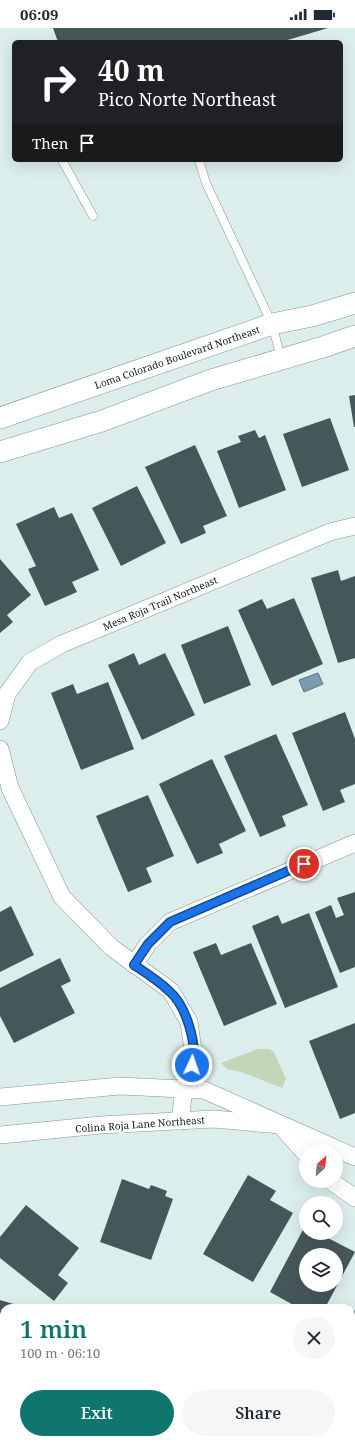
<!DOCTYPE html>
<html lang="en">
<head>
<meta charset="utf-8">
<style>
	body { margin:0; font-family:"Noto Serif",serif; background:#f6f6f7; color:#1f2937; height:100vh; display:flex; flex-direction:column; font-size:15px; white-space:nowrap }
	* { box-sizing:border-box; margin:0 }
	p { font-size:13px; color:#747a83 }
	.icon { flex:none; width:22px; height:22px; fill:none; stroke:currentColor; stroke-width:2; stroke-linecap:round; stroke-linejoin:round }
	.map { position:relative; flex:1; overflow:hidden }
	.side { position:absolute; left:0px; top:1276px; width:355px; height:140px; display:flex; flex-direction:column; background:#fff; border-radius:12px 12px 0 0; box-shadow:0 4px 16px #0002 }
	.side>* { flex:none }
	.hud { position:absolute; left:12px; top:12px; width:331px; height:122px; border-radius:6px; box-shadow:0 4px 16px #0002; background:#202124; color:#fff; overflow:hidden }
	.needle { width:26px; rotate:27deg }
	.controls { position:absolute; left:299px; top:1116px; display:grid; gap:8px }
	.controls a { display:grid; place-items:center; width:44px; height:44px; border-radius:50%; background:#fff; box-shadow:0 4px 16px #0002; font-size:20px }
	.pin { position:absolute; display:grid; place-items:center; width:34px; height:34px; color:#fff; margin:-17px; border:2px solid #fff; border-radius:50%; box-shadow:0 1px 4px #0007 }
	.me { position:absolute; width:44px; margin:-22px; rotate:3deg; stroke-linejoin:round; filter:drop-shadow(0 0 3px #0008) }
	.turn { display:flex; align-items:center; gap:14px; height:84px; padding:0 20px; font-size:18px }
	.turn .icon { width:52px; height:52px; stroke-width:2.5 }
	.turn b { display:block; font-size:28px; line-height:34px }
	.then { display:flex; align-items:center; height:38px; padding:0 20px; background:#0003; gap:8px; font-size:15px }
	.round { display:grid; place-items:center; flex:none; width:42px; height:42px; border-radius:21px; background:#f6f6f7 }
	.head { display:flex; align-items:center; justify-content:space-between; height:68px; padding:0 20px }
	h1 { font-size:24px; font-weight:600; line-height:30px; color:#0f766e }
	.button { display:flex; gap:8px; margin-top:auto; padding:8px 20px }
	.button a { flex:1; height:46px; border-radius:24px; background:#0f766e; color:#fff; font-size:16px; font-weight:600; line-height:46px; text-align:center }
	.button a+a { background:#f6f6f7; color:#1f2937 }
	.status { display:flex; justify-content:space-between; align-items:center; height:28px; padding:0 20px; background:#fff; direction:ltr }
	.status svg { height:11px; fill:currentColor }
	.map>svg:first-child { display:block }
	.green { fill:#c4d6b8 }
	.water { fill:#7a9bb0; stroke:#5b7483 }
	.building { fill:#46575a; fill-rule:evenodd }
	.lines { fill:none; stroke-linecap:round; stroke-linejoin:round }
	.service-casing { stroke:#839592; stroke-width:9 }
	.minor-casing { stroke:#839592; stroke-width:18 }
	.tertiary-casing { stroke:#839592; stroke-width:22 }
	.service { stroke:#fff; stroke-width:8 }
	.minor { stroke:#fff; stroke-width:17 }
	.tertiary { stroke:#fff; stroke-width:21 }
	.route-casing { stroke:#114b97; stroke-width:10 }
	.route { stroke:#1a73e8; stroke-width:7 }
	.labels { text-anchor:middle; stroke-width:4; stroke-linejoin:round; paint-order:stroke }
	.street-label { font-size:10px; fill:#141a19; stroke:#fff }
</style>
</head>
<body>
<div class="status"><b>06:09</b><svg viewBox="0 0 49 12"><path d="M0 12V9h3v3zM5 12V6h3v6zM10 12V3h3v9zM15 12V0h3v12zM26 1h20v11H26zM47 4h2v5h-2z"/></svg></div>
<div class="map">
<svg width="355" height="1416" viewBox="0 0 355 1416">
	<rect width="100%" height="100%" fill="#dbeeeb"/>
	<path class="green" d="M258,1021h11l5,3 12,27 -4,9 -41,-16 -14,-3 -6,-6z"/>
	<path class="water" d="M318,645l5,11 -19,8 -5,-12z"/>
	<g class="building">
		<path d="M53,0h275l-47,14h-223z"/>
		<path d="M355,367v32h-1l-5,-31z"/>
		<path d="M330,390l19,52 -47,17 -19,-53z"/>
		<path d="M255,402l4,8 6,-3 21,55 -47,18 -22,-57 24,-9 -3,-6z"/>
		<path d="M195,417l32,71 -24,10 3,7 -25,11 -36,-77z"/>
		<path d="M137,458l29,57 -45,23 -29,-58z"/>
		<path d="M54,479l5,11 13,-5 27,57 -27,12 5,10 -32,14 -17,-37 8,-3 -20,-42z"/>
		<path d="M0,531l31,36 -24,20 6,7 -13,11z"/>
		<path d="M338,542l3,11 14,-5v82l-17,5 -27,-85z"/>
		<path d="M294,570l29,66 -51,22 -34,-76 24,-11 5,10z"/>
		<path d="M228,598l23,59 -47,19 -23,-59z"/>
		<path d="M134,625l5,12 26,-12 30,62 -53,25 -34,-75z"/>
		<path d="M108,654l26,67 -53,21 -30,-77 22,-9 4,10z"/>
		<path d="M345,684l10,27v45l-15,6 5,12 -22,9 -31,-78z"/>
		<path d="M276,706l32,71 -26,11 4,10 -26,11 -36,-81z"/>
		<path d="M212,731l34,72 -27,13 4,9 -26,11 -38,-80z"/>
		<path d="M148,767l26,61 -28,12 6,14 -24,10 -32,-76z"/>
		<path d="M355,864v75l-15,6 -25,-61 16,-7 5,13 8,-3 -7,-17z"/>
		<path d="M11,878l23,49 -34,17v-60z"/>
		<path d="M309,885l29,74 -53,21 -33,-82 26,-11 4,9z"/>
		<path d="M216,915l5,12 30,-12 26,61 -53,22 -31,-74z"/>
		<path d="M60,930l11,23 -10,5 14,27 -61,30 -14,-27v-28z"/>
		<path d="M355,995v90l-15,6 -31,-78z"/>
		<path d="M248,1147l28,16 -6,9 23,13 -40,69 -50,-28z"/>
		<path d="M122,1151l27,10 2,-4 16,6 -2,5 8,3 -22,61 -51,-18z"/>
		<path d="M26,1177l53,43 -21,27 10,8 -14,18 -54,-43v-21z"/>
		<path d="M306,1196v9h25l-3,5 27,14 -30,56h-28v-1l-27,-15zM306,1227h30v30h-30z"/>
		<path d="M0,1272l27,8h-23v47l-4,-1z"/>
		<path d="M355,1281v16l-4,-2z"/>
		<path d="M0,1340l4,2v59l-4,-2z"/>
		<path d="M351,1359l4,2v37l-4,10z"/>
		<path d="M287,1412h24l9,4h-34z"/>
		<path d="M324,1412h26l-2,4h-25z"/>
	</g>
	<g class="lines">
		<defs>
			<g id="service">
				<path d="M62,132l31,56"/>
				<path d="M199,132l7,23 66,141 9,34"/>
			</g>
			<g id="minor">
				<path d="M0,693l7,-27 23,-32 32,-18 268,-112 25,-6"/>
				<path d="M0,721l10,39 52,109 49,50 60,44 18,31 5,35 -10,32 -4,32"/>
				<path d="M134,937l14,-21 22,-22 185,-79"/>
				<path d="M0,1069l120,-11 84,4 151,67"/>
				<path d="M0,1107l101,-10 113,-6 66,6 26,29"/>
				<path d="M331,1153l24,17"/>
				<path d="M138,1412l13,4"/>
				<path d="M68,1416l2,-4"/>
			</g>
			<g id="tertiary">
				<path d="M0,390l272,-94 40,-8 43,-13"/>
				<path d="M0,424l102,-31 109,-41 112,-33 32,-11"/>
			</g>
		</defs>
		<use href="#service" class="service-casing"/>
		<use href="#minor" class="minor-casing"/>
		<use href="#tertiary" class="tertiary-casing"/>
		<use href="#service" class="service"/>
		<use href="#minor" class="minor"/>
		<use href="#tertiary" class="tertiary"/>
	</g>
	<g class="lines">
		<defs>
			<path id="route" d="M192,1037c6,-20 -6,-60 -23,-74 -10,-10 -23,-18 -35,-26l14,-21 22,-22 134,-58"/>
		</defs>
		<use href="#route" class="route-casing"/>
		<use href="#route" class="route"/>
	</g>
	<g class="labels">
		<g class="street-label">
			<text transform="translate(177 329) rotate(-19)" y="4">Loma Colorado Boulevard Northeast</text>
			<text transform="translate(160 575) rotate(-23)" y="4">Mesa Roja Trail Northeast</text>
			<text transform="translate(140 1096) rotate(-4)" y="4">Colina Roja Lane Northeast</text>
		</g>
	</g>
</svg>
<div class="controls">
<a><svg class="needle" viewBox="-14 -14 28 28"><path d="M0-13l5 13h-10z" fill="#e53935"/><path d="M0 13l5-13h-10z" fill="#747a83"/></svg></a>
<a><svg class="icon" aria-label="search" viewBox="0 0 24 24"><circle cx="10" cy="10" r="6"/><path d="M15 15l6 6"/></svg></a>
<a><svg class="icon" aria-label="layers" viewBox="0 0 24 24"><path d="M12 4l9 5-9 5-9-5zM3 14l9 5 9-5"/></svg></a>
</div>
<div class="pin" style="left:304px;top:836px;background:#d93025"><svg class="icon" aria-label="arrive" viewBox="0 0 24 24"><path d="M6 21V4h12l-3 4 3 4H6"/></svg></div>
<svg class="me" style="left:192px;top:1037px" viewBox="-20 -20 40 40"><circle r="17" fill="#1a73e8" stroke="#fff" stroke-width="3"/><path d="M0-11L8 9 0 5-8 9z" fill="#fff"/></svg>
<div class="hud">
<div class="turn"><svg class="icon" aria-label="right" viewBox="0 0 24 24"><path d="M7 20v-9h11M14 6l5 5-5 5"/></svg><div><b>40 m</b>Pico Norte Northeast</div></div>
<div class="then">Then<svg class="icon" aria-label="arrive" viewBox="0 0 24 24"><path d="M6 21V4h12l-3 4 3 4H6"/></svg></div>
</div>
<section class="side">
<div class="head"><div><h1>1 min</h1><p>100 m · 06:10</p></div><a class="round"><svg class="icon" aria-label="close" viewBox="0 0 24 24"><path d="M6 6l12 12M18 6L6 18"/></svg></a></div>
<div class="button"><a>Exit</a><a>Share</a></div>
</section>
</div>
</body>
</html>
